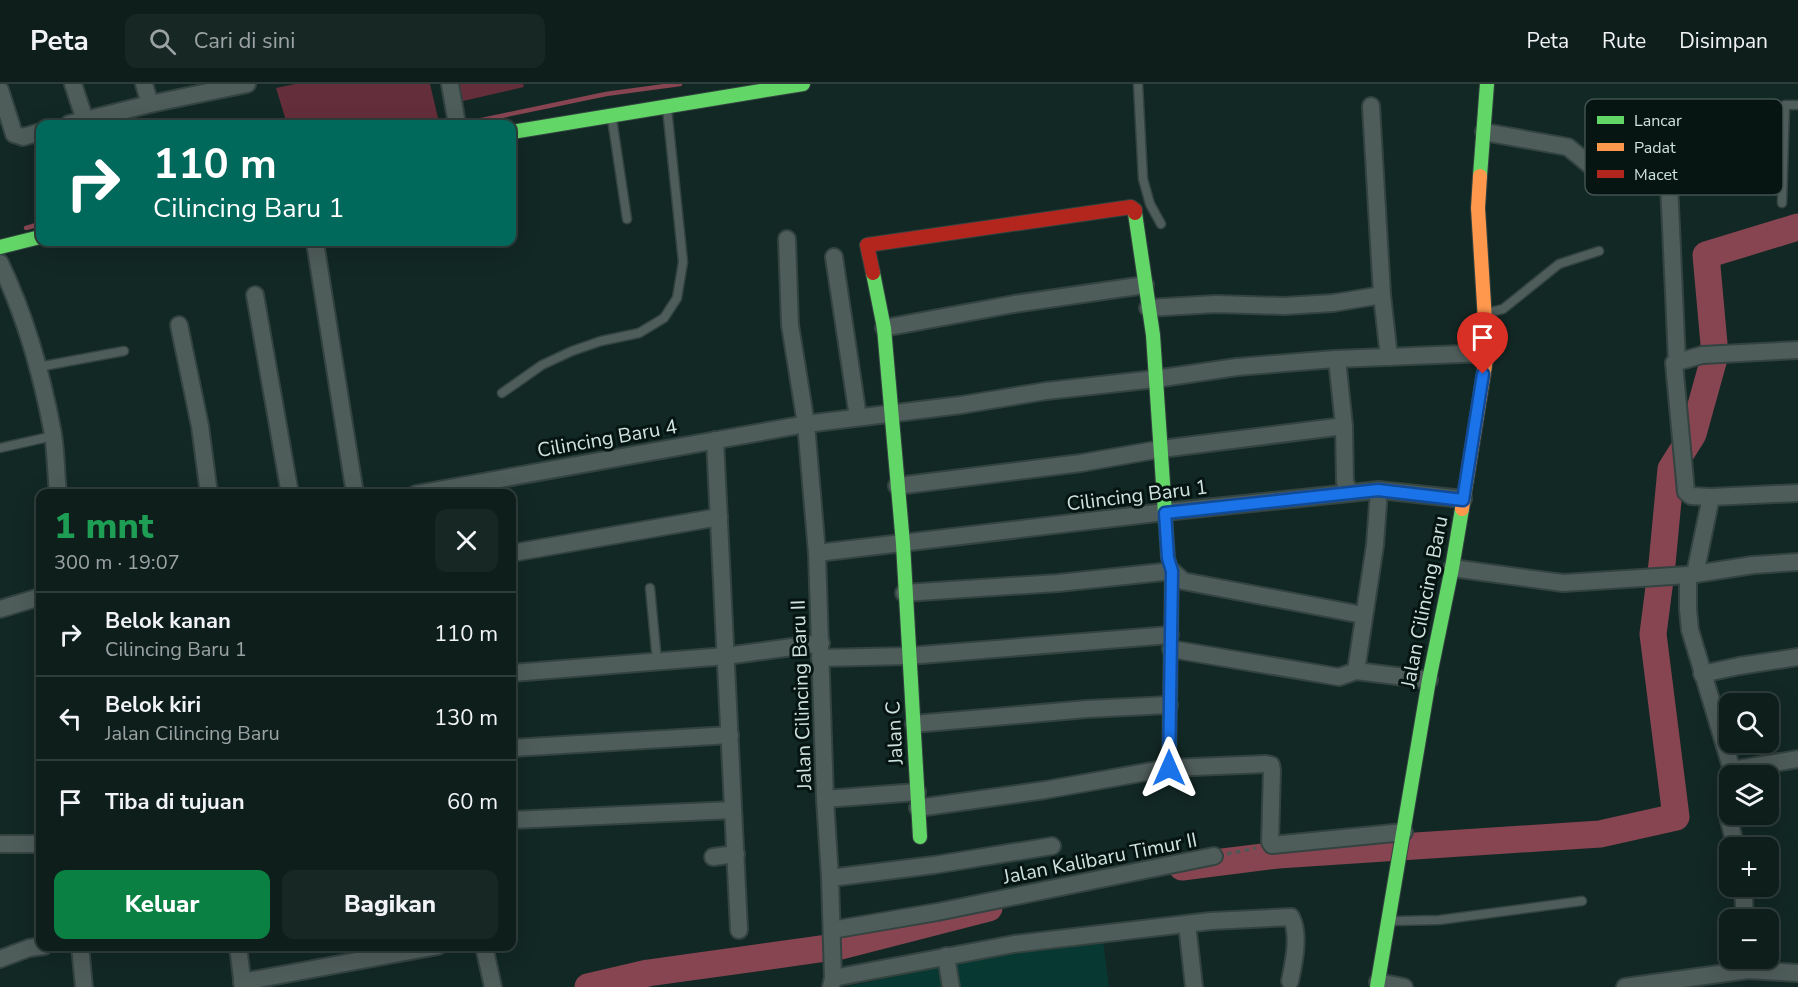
<!DOCTYPE html>
<html lang="id">
<head>
<meta charset="utf-8">
<style>
	body { margin:0; font-family:"Nunito Sans",sans-serif; background:#172724; color:#f1f3f6; height:100vh; display:flex; flex-direction:column; font-size:22px; white-space:nowrap }
	* { box-sizing:border-box; margin:0 }
	p { font-size:20px; color:#9ba2a3 }
	.icon { flex:none; width:33px; height:33px; fill:none; stroke:currentColor; stroke-width:2; stroke-linecap:round; stroke-linejoin:round }
	.map { position:relative; flex:1; overflow:hidden }
	.side { position:absolute; left:36px; top:405px; width:480px; height:462px; display:flex; flex-direction:column; background:#0e1e1b; border-radius:12px; box-shadow:0 6px 24px #0002,0 0 0 2px #2e3c3a }
	.side>* { flex:none }
	.guide { position:absolute; left:36px; top:36px; width:480px; height:126px; border-radius:12px; box-shadow:0 6px 24px #0002,0 0 0 2px #2e3c3a; background:#00695c; color:#fff; overflow:hidden }
	.fabs { position:absolute; left:1719px; top:609px; display:grid; gap:12px }
	.fabs a { display:grid; place-items:center; width:60px; height:60px; border-radius:12px; background:#0e1e1b; box-shadow:0 6px 24px #0002,0 0 0 2px #2e3c3a; font-size:30px }
	.pin { position:absolute; display:grid; place-items:center; width:51px; height:51px; color:#fff; margin:-62px -26px; border-radius:50% 50% 50% 0; rotate:-45deg; box-shadow:0 0 6px #0007 }
	.pin .icon { rotate:45deg }
	.me { position:absolute; width:66px; margin:-33px; rotate:0deg; stroke-linejoin:round; filter:drop-shadow(0 0 4px #0008) }
	.turn { display:flex; align-items:center; gap:21px; height:126px; padding:0 18px; font-size:27px }
	.turn .icon { width:78px; height:78px; stroke-width:2.5 }
	.turn b { display:block; font-size:42px; line-height:51px }
	.round { display:grid; place-items:center; flex:none; width:63px; height:63px; border-radius:12px; background:#172724 }
	.overview { display:flex; align-items:center; justify-content:space-between; height:102px; padding:0 18px }
	h1 { font-size:36px; font-weight:800; line-height:45px; color:#1e9e55 }
	.button { display:flex; gap:12px; margin-top:auto; padding:12px 18px }
	.button a { flex:1; height:69px; border-radius:12px; background:#0b8043; color:#fff; font-size:24px; font-weight:800; line-height:69px; text-align:center }
	.button a+a { background:#172724; color:#f1f3f6 }
	ul { padding:0; list-style:none }
	li { display:flex; align-items:center; gap:18px; height:84px; padding:0 18px; border-top:2px solid #2e3c3a }
	li div { flex:1 }
	li b { display:block; font-size:22px }
	li em { font-style:normal }
	header { display:flex; align-items:center; gap:36px; box-sizing:border-box; height:84px; padding:0 30px; background:#0e1e1b; border-bottom:2px solid #2e3c3a }
	header strong { font-size:28px }
	nav { display:flex; gap:33px; margin-inline-start:auto; font-size:21px }
	.search { width:420px; height:54px; background:#172724; display:flex; align-items:center; gap:15px; box-sizing:border-box; padding:0 21px; border-radius:12px; color:#9ba2a3; font-size:22px }
	.map>svg:first-child { display:block }
	.built { fill:#083832 }
	.green { fill:#642e3a }
	.lines { fill:none; stroke-linecap:round; stroke-linejoin:round }
	.stream { stroke:#874552; stroke-width:4.5 }
	.river { stroke:#874552; stroke-width:27 }
	.lane-casing { stroke:#334340; stroke-width:11 }
	.street-casing { stroke:#334340; stroke-width:20 }
	.fast-casing { stroke:#334340; stroke-width:16 }
	.slow-casing { stroke:#334340; stroke-width:16 }
	.jam-casing { stroke:#334340; stroke-width:16 }
	.path { stroke:#4b5956; stroke-width:3; stroke-dasharray:4.5 4.5; stroke-linecap:butt }
	.lane { stroke:#4e5c5a; stroke-width:8 }
	.street { stroke:#4e5c5a; stroke-width:16 }
	.fast { stroke:#63d668; stroke-width:14 }
	.slow { stroke:#ff974d; stroke-width:14 }
	.jam { stroke:#b3261e; stroke-width:14 }
	.route-casing { stroke:#114b97; stroke-width:15 }
	.route { stroke:#1a73e8; stroke-width:10 }
	.labels { text-anchor:middle; stroke-width:6; stroke-linejoin:round; paint-order:stroke }
	.street-label { font-size:20px; fill:#cfe3de; stroke:#061512 }
	.key { fill:#061512; stroke:#42534f; stroke-width:1.5 }
	.key-label { font-size:16px; fill:#cfe3de }
</style>
</head>
<body>
<header>
<strong>Peta</strong>
<div class="search"><svg class="icon" aria-label="search" viewBox="0 0 24 24"><circle cx="10" cy="10" r="6"/><path d="M15 15l6 6"/></svg>Cari di sini</div>
<nav><a>Peta</a><a>Rute</a><a>Disimpan</a></nav>
</header>
<div class="map">
<svg width="1798" height="903" viewBox="0 0 1798 903">
	<rect width="100%" height="100%" fill="#122824"/>
	<path class="built" d="M1103,857l6,46h-264l136,-29z"/>
	<g class="green">
		<path d="M295,0h135l8,34 -29,6h-122l-11,-36z"/>
		<path d="M459,0h64l1,3 -61,14z"/>
	</g>
	<g class="lines">
		<g class="stream">
			<path d="M463,40l143,-30 74,-10"/>
			<path d="M26,144l14,-4"/>
		</g>
		<g class="river">
			<path d="M1182,783l96,-12 322,-21 76,-17 -23,-183 9,-70 9,-95 22,-35 22,-79 -9,-100 92,-28"/>
			<path d="M588,903l60,-14 193,-27 148,-38"/>
		</g>
		<defs>
			<g id="lane">
				<path d="M1138,0l5,95 7,25 11,20"/>
				<path d="M612,35l15,100"/>
				<path d="M1782,119l3,-98h13"/>
				<path d="M1487,229l16,-4 56,-45 40,-13"/>
				<path d="M38,283l86,-16"/>
				<path d="M502,309l40,-28 30,-14 29,-10 38,-8 25,-15 13,-20 6,-36 -16,-154"/>
				<path d="M0,364l53,-12"/>
				<path d="M650,504l7,73"/>
				<path d="M1391,837l48,-1 143,-19"/>
			</g>
			<g id="street">
				<path d="M73,0l12,36"/>
				<path d="M144,0l6,20"/>
				<path d="M450,0l7,40"/>
				<path d="M0,6l14,44 9,3 17,-5"/>
				<path d="M1371,22l11,189 7,62"/>
				<path d="M69,40l81,-20 97,-20"/>
				<path d="M1484,48l84,15 40,33 61,3 8,178"/>
				<path d="M787,155l3,86 16,99 11,129 8,246 5,79 3,100 -2,9"/>
				<path d="M315,158l40,252"/>
				<path d="M834,173l24,160"/>
				<path d="M0,179c26,54 42,112 53,171 3,19 3,40 5,60"/>
				<path d="M255,211l35,199"/>
				<path d="M1148,224l68,-4 68,2 49,-3 49,-8"/>
				<path d="M179,241l21,101 9,68"/>
				<path d="M884,244l130,-24 131,-19"/>
				<path d="M1337,275l7,67 1,56 5,11"/>
				<path d="M715,356l24,490"/>
				<path d="M897,402l184,-23 80,-14 183,-23"/>
				<path d="M416,410l390,-70 155,-19 85,-14 109,-12 82,-12 98,-8 152,-6"/>
				<path d="M1711,413l-20,-1 -5,-4 -12,-129 28,-8 96,-5"/>
				<path d="M512,469l207,-36"/>
				<path d="M817,469l348,-41 214,-22 84,9"/>
				<path d="M1452,484l111,15 125,-8 7,-1 16,-77 87,-4"/>
				<path d="M1695,490l58,-9 45,-3"/>
				<path d="M1688,491v34l2,21 42,140 -1,6"/>
				<path d="M904,509l154,-10 114,-12 11,10 180,34"/>
				<path d="M0,525l40,-12"/>
				<path d="M1171,565l168,28 17,-6 73,9"/>
				<path d="M820,574l88,-2 262,-21"/>
				<path d="M1356,587l19,-126 4,-55"/>
				<path d="M512,589l214,-17 95,-13"/>
				<path d="M1702,590l37,-8 59,-9"/>
				<path d="M914,640l173,-15 82,-4"/>
				<path d="M512,664l218,-13"/>
				<path d="M1732,686l66,-11"/>
				<path d="M1730,714l-1,22 7,28"/>
				<path d="M825,715l92,-7"/>
				<path d="M918,724l127,-18 124,-22 97,-4 5,1 1,5 -2,72 2,3 132,-13"/>
				<path d="M512,736l221,-10"/>
				<path d="M0,760h40"/>
				<path d="M713,773l23,-3"/>
				<path d="M830,794l104,-13 118,-19"/>
				<path d="M1743,802l2,34"/>
				<path d="M1187,840l7,63"/>
				<path d="M832,846l105,-18 277,-56"/>
				<path d="M80,862l4,41"/>
				<path d="M238,862l5,41"/>
				<path d="M484,862l9,41"/>
				<path d="M946,872l5,31"/>
				<path d="M0,875l29,-11 15,-2"/>
				<path d="M833,894l181,-34 197,-23 80,-4c9,17 3,45 -1,64"/>
				<path d="M242,898l196,-36"/>
				<path d="M1378,898l26,5"/>
				<path d="M1625,903l123,-17 50,3"/>
			</g>
			<g id="fast">
				<path d="M512,48l291,-48"/>
				<path d="M1480,92l7,-92"/>
				<path d="M1135,129l18,122 15,223 4,13 -3,197"/>
				<path d="M0,163l40,-10"/>
				<path d="M873,189l11,55 19,216 17,293"/>
				<path d="M1377,903l52,-307 23,-112 10,-59"/>
			</g>
			<path id="slow" d="M1462,425l25,-156 -9,-145 2,-32"/>
			<path id="jam" d="M873,189l-6,-28 264,-38 4,3v3"/>
		</defs>
		<use href="#lane" class="lane-casing"/>
		<use href="#street" class="street-casing"/>
		<use href="#fast" class="fast-casing"/>
		<use href="#slow" class="slow-casing"/>
		<use href="#jam" class="jam-casing"/>
		<path class="path" d="M1227,770l29,-6"/>
		<use href="#lane" class="lane"/>
		<use href="#street" class="street"/>
		<use href="#fast" class="fast"/>
		<use href="#slow" class="slow"/>
		<use href="#jam" class="jam"/>
	</g>
	<g class="lines">
		<defs>
			<path id="route" d="M1169,684l3,-197 -4,-13 -3,-45 213,-23 85,10 20,-126"/>
		</defs>
		<use href="#route" class="route-casing"/>
		<use href="#route" class="route"/>
	</g>
	<g class="labels">
		<g class="street-label">
			<text transform="translate(607 354) rotate(-10)" y="7">Cilincing Baru 4</text>
			<text transform="translate(1137 411) rotate(-7)" y="7">Cilincing Baru 1</text>
			<text transform="translate(1424 518) rotate(-79)" y="7">Jalan Cilincing Baru</text>
			<text transform="translate(801 611) rotate(-92)" y="7">Jalan Cilincing Baru II</text>
			<text transform="translate(894 649) rotate(-93)" y="7">Jalan C</text>
			<text transform="translate(1100 774) rotate(-11)" y="7">Jalan Kalibaru Timur II</text>
		</g>
	</g>
	<rect x="1585" y="15" width="198" height="96" rx="9" class="key"/>
	<rect x="1597" y="32" width="27" height="8" fill="#63d668"/>
	<rect x="1597" y="59" width="27" height="8" fill="#ff974d"/>
	<rect x="1597" y="86" width="27" height="8" fill="#b3261e"/>
	<g class="key-label">
		<text x="1634" y="42">Lancar</text>
		<text x="1634" y="69">Padat</text>
		<text x="1634" y="96">Macet</text>
	</g>
</svg>
<div class="fabs">
<a><svg class="icon" aria-label="search" viewBox="0 0 24 24"><circle cx="10" cy="10" r="6"/><path d="M15 15l6 6"/></svg></a>
<a><svg class="icon" aria-label="layers" viewBox="0 0 24 24"><path d="M12 4l9 5-9 5-9-5zM3 14l9 5 9-5"/></svg></a>
<a>+</a>
<a>−</a>
</div>
<div class="pin" style="left:1483px;top:290px;background:#d93025"><svg class="icon" aria-label="arrive" viewBox="0 0 24 24"><path d="M6 21V4h12l-3 4 3 4H6"/></svg></div>
<svg class="me" style="left:1169px;top:684px" viewBox="-20 -20 40 40"><path d="M0-17L14 15 0 8-14 15z" fill="#1a73e8" stroke="#fff" stroke-width="4"/></svg>
<div class="guide">
<div class="turn"><svg class="icon" aria-label="right" viewBox="0 0 24 24"><path d="M7 20v-9h11M14 6l5 5-5 5"/></svg><div><b>110 m</b>Cilincing Baru 1</div></div>
</div>
<section class="side">
<div class="overview"><div><h1>1 mnt</h1><p>300 m · 19:07</p></div><a class="round"><svg class="icon" aria-label="close" viewBox="0 0 24 24"><path d="M6 6l12 12M18 6L6 18"/></svg></a></div>
<ul>
<li><svg class="icon" aria-label="right" viewBox="0 0 24 24"><path d="M7 20v-9h11M14 6l5 5-5 5"/></svg><div><b>Belok kanan</b><p>Cilincing Baru 1</p></div><em>110 m</em></li>
<li><svg class="icon" aria-label="left" viewBox="0 0 24 24"><path d="M17 20v-9H6M10 6l-5 5 5 5"/></svg><div><b>Belok kiri</b><p>Jalan Cilincing Baru</p></div><em>130 m</em></li>
<li><svg class="icon" aria-label="arrive" viewBox="0 0 24 24"><path d="M6 21V4h12l-3 4 3 4H6"/></svg><div><b>Tiba di tujuan</b></div><em>60 m</em></li>
</ul>
<div class="button"><a>Keluar</a><a>Bagikan</a></div>
</section>
</div>
</body>
</html>
